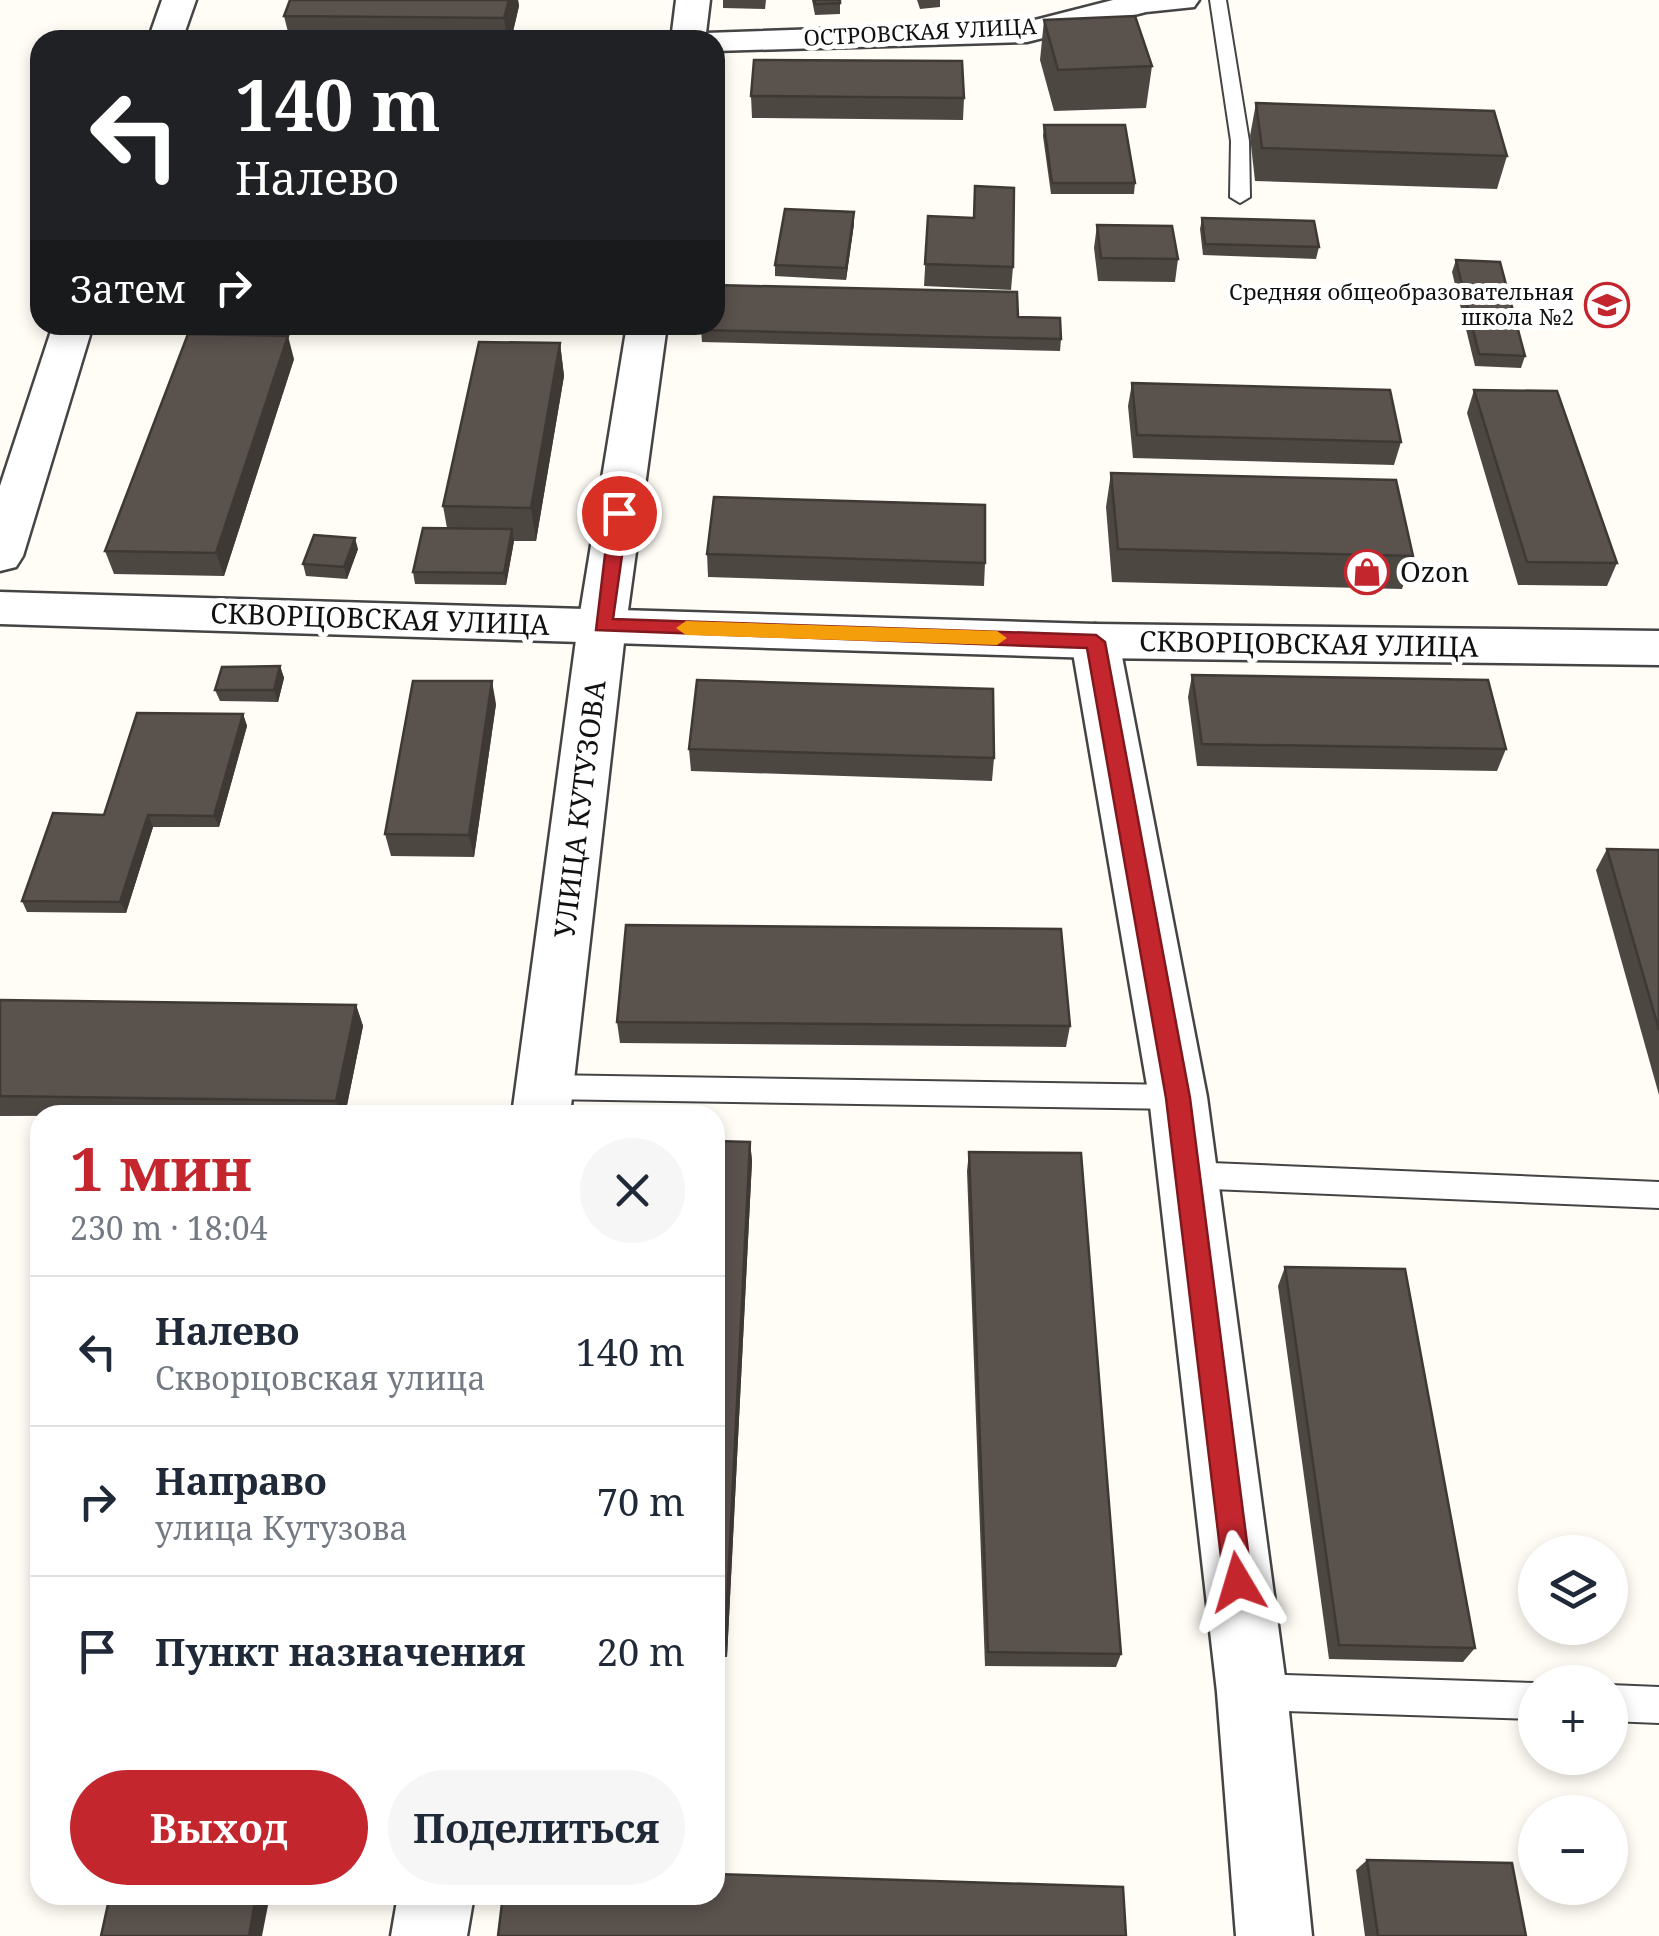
<!DOCTYPE html>
<html lang="ru">
<head>
<meta charset="utf-8">
<style>
	body { margin:0; font-family:"Noto Serif",serif; background:#f6f6f7; color:#1f2937; height:100vh; display:flex; flex-direction:column; font-size:38px; white-space:nowrap }
	* { box-sizing:border-box; margin:0 }
	p { font-size:32px; color:#747a83 }
	.icon { flex:none; width:55px; height:55px; fill:none; stroke:currentColor; stroke-width:2; stroke-linecap:round; stroke-linejoin:round }
	.map { position:relative; flex:1; overflow:hidden }
	.side { position:absolute; left:30px; top:1105px; width:695px; height:800px; display:flex; flex-direction:column; background:#fff; border-radius:30px; box-shadow:0 5px 15px #0003 }
	.side>* { flex:none }
	.top-card { position:absolute; left:30px; top:30px; width:695px; height:305px; border-radius:30px; box-shadow:0 5px 15px #0003; background:#202124; color:#fff; overflow:hidden }
	.fabs { position:absolute; left:1518px; top:1535px; display:grid; gap:20px }
	.fabs a { display:grid; place-items:center; width:110px; height:110px; border-radius:50%; background:#fff; box-shadow:0 5px 15px #0003; font-size:50px }
	.pin { position:absolute; display:grid; place-items:center; width:85px; height:85px; color:#fff; margin:-42px; border:5px solid #fff; border-radius:50%; box-shadow:0 2px 10px #0007 }
	.me { position:absolute; width:110px; margin:-55px; rotate:353deg; stroke-linejoin:round; filter:drop-shadow(0 0 8px #0008) }
	.turn { display:flex; align-items:center; gap:35px; height:210px; padding:0 40px; font-size:45px }
	.turn .icon { width:130px; height:130px; stroke-width:2.5 }
	.turn b { display:block; font-size:70px; line-height:85px }
	.then { display:flex; align-items:center; height:95px; padding:0 40px; background:#0003; gap:20px; font-size:38px }
	.round { display:grid; place-items:center; flex:none; width:105px; height:105px; border-radius:52px; background:#f6f6f7 }
	.summary { display:flex; align-items:center; justify-content:space-between; height:170px; padding:0 40px }
	h1 { font-size:60px; font-weight:700; line-height:75px; color:#c4262e }
	.cta { display:flex; gap:20px; margin-top:auto; padding:20px 40px }
	.cta a { flex:1; height:115px; border-radius:60px; background:#c4262e; color:#fff; font-size:40px; font-weight:700; line-height:115px; text-align:center }
	.cta a+a { background:#f6f6f7; color:#1f2937 }
	ul { padding:0; list-style:none }
	li { display:flex; align-items:center; gap:30px; height:150px; padding:0 40px; border-top:2px solid #e0e1e3 }
	li div { flex:1 }
	li b { display:block; font-size:38px }
	li em { font-style:normal }
	.map>svg:first-child { display:block }
	.lines { fill:none; stroke-linecap:round; stroke-linejoin:round }
	.service-casing { stroke:#444; stroke-width:4 }
	.minor-casing { stroke:#444; stroke-width:5 }
	.tertiary-casing { stroke:#444; stroke-width:5 }
	.service { fill:#fff; fill-rule:evenodd }
	.minor { fill:#fff; fill-rule:evenodd }
	.tertiary { fill:#fff; fill-rule:evenodd }
	.wall { fill:#4d4742 }
	.shaded-wall { fill:#3f3936 }
	.building { fill:#5a524d; stroke:#3f3936; stroke-width:2.5 }
	.route { fill:#c4262e; stroke:#7f191e; stroke-width:2.5 }
	.slow { fill:#f59e0b }
	.labels { text-anchor:middle; stroke-width:10; stroke-linejoin:round; paint-order:stroke }
	.far-street-label { font-size:22px; fill:#111; stroke:#fff }
	.far-poi-label { font-size:22px; fill:#111; stroke:#fff; text-anchor:end }
	.poi-label { font-size:28px; fill:#111; stroke:#fff; text-anchor:start }
	.street-label { font-size:28px; fill:#111; stroke:#fff }
</style>
</head>
<body>
<div class="map">
<svg width="1659" height="1936" viewBox="0 0 1659 1936">
	<rect width="100%" height="100%" fill="#fffdf5"/>
	<g class="lines">
		<defs>
			<g id="service">
				<path d="M1210,0h16l23,141 1,56 -10,6 -10,-6 1,-56z"/>
				<path d="M545,1075l633,10 10,3 4,9 -4,9 -10,3 -633,-10 -10,-3 -4,-9 4,-9z"/>
				<path d="M1187,1162l472,20v26l-472,-20 -11,-4 -4,-9 4,-9z"/>
				<path d="M1252,1674l283,9v36l-283,-9 -13,-5 -5,-13 5,-13z"/>
				<path d="M1610,1685l49,2v36l-49,-2z"/>
			</g>
			<g id="minor">
				<path d="M676,0h34l-4,33 321,-11 86,-22h86l-5,7 -48,5 -119,30 -312,9v-11h-44z"/>
				<path d="M627,325h40l-41,300 -56,490h-58l66,-490z"/>
				<path d="M1095,624l17,5 7,12 88,456 80,595 25,244h-76l-19,-244 -68,-595 -78,-456 7,-12z"/>
				<path d="M398,1895h76l-7,41h-76z"/>
			</g>
			<g id="tertiary">
				<path d="M162,0h34l-14,40h-34z"/>
				<path d="M53,325h40l-70,231 -7,11 -16,4v-85z"/>
				<path d="M0,592l1095,32 564,7v34l-564,-7 -1095,-34z"/>
			</g>
		</defs>
		<use href="#service" class="service-casing"/>
		<use href="#minor" class="minor-casing"/>
		<use href="#tertiary" class="tertiary-casing"/>
		<use href="#service" class="service"/>
		<use href="#minor" class="minor"/>
		<use href="#tertiary" class="tertiary"/>
	</g>
	<g class="wall">
		<path d="M290,0h228l1,6 -8,34h-221l-6,-24z"/>
		<path d="M723,0h43l-1,9 -42,-1z"/>
		<path d="M812,0h28v14l-25,1z"/>
		<path d="M917,0h23v7l-20,2z"/>
		<path d="M1044,20l108,46 -6,42 -92,3 -14,-51z"/>
		<path d="M751,96l213,2 -1,22 -211,-2z"/>
		<path d="M1256,103l251,53 -10,33 -242,-8 -5,-45z"/>
		<path d="M1044,125l91,58 -1,11h-83l-8,-58z"/>
		<path d="M854,212v12l-8,56 -71,-4v-11z"/>
		<path d="M928,216l85,51 -2,23 -87,-4z"/>
		<path d="M1202,218l117,29 -3,12 -113,-4 -3,-26z"/>
		<path d="M1097,225l81,34 -3,23 -77,-1 -4,-33z"/>
		<path d="M1456,260l69,96 -4,12 -46,-2 -23,-94z"/>
		<path d="M1018,317l43,22 -1,12 -358,-9 -1,-12z"/>
		<path d="M560,343l4,33 -28,165h-22l-8,44 -91,-1 -2,-12 34,-44 -4,-22z"/>
		<path d="M294,359l-70,217 -110,-2 -9,-23z"/>
		<path d="M1132,383l269,59 -7,23 -261,-7 -5,-52z"/>
		<path d="M1474,390l143,173 -10,23 -89,-1 -51,-172z"/>
		<path d="M1111,473l302,83 -11,33 -290,-7 -6,-75z"/>
		<path d="M358,549l-11,30 -41,-3 -3,-12z"/>
		<path d="M707,554l278,9 -1,23 -276,-9z"/>
		<path d="M280,666l4,12 -6,24 -58,-1 -5,-11z"/>
		<path d="M1192,675l314,74 -9,22 -300,-5 -9,-69z"/>
		<path d="M496,704l-22,153 -83,-1 -6,-22z"/>
		<path d="M243,714l4,12 -28,101h-66l-27,86 -99,-1 -5,-11 82,-86z"/>
		<path d="M689,749l305,9 -2,23 -301,-10z"/>
		<path d="M1607,849l52,1v245l-63,-225z"/>
		<path d="M0,1000l356,5 7,21 -18,89 -345,1z"/>
		<path d="M617,1022l453,4 -4,21 -446,-4z"/>
		<path d="M715,1141l35,1 2,19 -25,496h-12z"/>
		<path d="M969,1152l152,502 -5,13 -131,-1 -18,-495z"/>
		<path d="M1285,1267l190,381 -12,14 -134,-3 -51,-373z"/>
		<path d="M1367,1860l159,76h-161l-9,-66z"/>
	</g>
	<g class="shaded-wall">
		<path d="M509,0h9l1,6 -8,34h-4l-3,-22z"/>
		<path d="M854,212v12l-8,56v-12z"/>
		<path d="M288,336l6,23 -70,217 -8,-23z"/>
		<path d="M560,343l4,33 -28,165 -5,-33z"/>
		<path d="M512,529l2,12 -8,44 -2,-12z"/>
		<path d="M355,538l3,11 -11,30 -3,-12z"/>
		<path d="M280,666l4,12 -6,24 -4,-12z"/>
		<path d="M492,681l4,23 -22,153 -5,-22z"/>
		<path d="M243,714l4,12 -28,101 -5,-11z"/>
		<path d="M148,815l5,12 -27,86 -6,-11z"/>
		<path d="M356,1005l7,21 -18,89h-3l-6,-14z"/>
		<path d="M750,1142l2,19 -25,496 -2,-14z"/>
		<path d="M256,1895h14l-8,41h-13z"/>
	</g>
	<g class="building">
		<path d="M290,0h219l-5,18 -220,-2z"/>
		<path d="M814,0h26v3l-25,1z"/>
		<path d="M1135,16l17,50 -94,4 -14,-50z"/>
		<path d="M754,60l208,1 2,37 -213,-2z"/>
		<path d="M1256,103l238,8 13,45 -245,-8z"/>
		<path d="M1044,125h81l10,58h-83z"/>
		<path d="M975,186l39,2 -1,79 -88,-3 3,-48 46,2z"/>
		<path d="M785,209l69,3 -8,56 -71,-3z"/>
		<path d="M1202,218l112,3 5,26 -114,-3z"/>
		<path d="M1097,225l75,1 6,33 -77,-1z"/>
		<path d="M1456,260l44,2 25,94 -46,-2z"/>
		<path d="M715,285l302,7 1,25 42,1 1,21 -360,-9 1,-5h13z"/>
		<path d="M188,334l100,2 -72,217 -111,-2z"/>
		<path d="M479,342l81,1 -29,165 -88,-2z"/>
		<path d="M1132,383l258,7 11,52 -264,-7z"/>
		<path d="M1474,390l83,1 60,172 -90,-1z"/>
		<path d="M1111,473l285,7 17,76 -295,-7z"/>
		<path d="M714,497l271,8v58l-278,-9z"/>
		<path d="M423,528l89,1 -8,44 -91,-1z"/>
		<path d="M314,535l41,3 -11,29 -41,-3z"/>
		<path d="M280,666l-6,24h-59l7,-23z"/>
		<path d="M1192,675l296,5 18,69 -304,-5z"/>
		<path d="M697,680l296,9 1,69 -305,-9z"/>
		<path d="M413,681h79l-23,154 -84,-1z"/>
		<path d="M137,713l106,1 -29,102 -66,-1 -28,87 -98,-1 31,-88 51,2z"/>
		<path d="M1607,849l52,1v180z"/>
		<path d="M626,925l435,4 9,97 -453,-4z"/>
		<path d="M0,1000l356,5 -20,96 -336,-5z"/>
		<path d="M715,1141l35,1 -25,501h-10z"/>
		<path d="M969,1152l112,1 40,501 -133,-2z"/>
		<path d="M1285,1267l120,2 70,379 -136,-3z"/>
		<path d="M1367,1860l145,3 14,73h-148z"/>
		<path d="M715,1874l408,13 3,49h-628l5,-41h212z"/>
		<path d="M110,1895h146l-7,41h-148z"/>
	</g>
	<path class="route" d="M619,507l9,6 -15,106 483,16 9,7 85,456 62,484 -4,9 -10,5 -10,-5 -4,-9 -58,-484 -79,-450 -491,-18 14,-117z"/>
	<path class="slow" d="M686,621l311,10 10,7 -10,7 -311,-10 -10,-7z"/>
	<defs>
		<symbol id="school-ring" viewBox="-11 -11 22 22"><circle r="9.5" fill="#fff" stroke="#c4262e" stroke-width="1.5"/><path d="M0-5L7-2L0 1L-7-2ZM-4 1L0 2.5L4 1V4Q0 6-4 4Z" fill="#c4262e"/></symbol>
		<symbol id="shop-ring" viewBox="-11 -11 22 22"><circle r="9.5" fill="#fff" stroke="#c4262e" stroke-width="1.5"/><path d="M-5-2.5h2.3a2.7 3.5 0 0 1 5.4 0H5L5.5 6h-11ZM-1.5-2.5h3a1.5 2.3 0 0 0-3 0Z" fill="#c4262e"/></symbol>
	</defs>
	<g fill-rule="evenodd">
		<use href="#school-ring" x="1582" y="280" width="50" height="50"/>
		<use href="#shop-ring" x="1342" y="547" width="50" height="50"/>
	</g>
	<g class="labels">
		<g class="far-street-label">
			<text transform="translate(920 32) rotate(-3)" y="8">ОСТРОВСКАЯ УЛИЦА</text>
		</g>
		<g class="far-poi-label">
			<text x="1574" y="300">Средняя общеобразовательная<tspan x="1574" dy="25">школа №2</tspan></text>
		</g>
		<g class="poi-label">
			<text x="1400" y="582">Ozon</text>
		</g>
		<g class="street-label">
			<text transform="translate(380 619) rotate(2)" y="10">СКВОРЦОВСКАЯ УЛИЦА</text>
			<text transform="translate(1309 644) rotate(1)" y="10">СКВОРЦОВСКАЯ УЛИЦА</text>
			<text transform="translate(580 809) rotate(-83)" y="10">УЛИЦА КУТУЗОВА</text>
		</g>
	</g>
</svg>
<div class="fabs">
<a><svg class="icon" aria-label="layers" viewBox="0 0 24 24"><path d="M12 4l9 5-9 5-9-5zM3 14l9 5 9-5"/></svg></a>
<a>+</a>
<a>−</a>
</div>
<div class="pin" style="left:619px;top:513px;background:#d93025"><svg class="icon" aria-label="arrive" viewBox="0 0 24 24"><path d="M6 21V4h12l-3 4 3 4H6"/></svg></div>
<svg class="me" style="left:1238px;top:1582px" viewBox="-20 -20 40 40"><path d="M0-17L14 15 0 8-14 15z" fill="#c4262e" stroke="#fff" stroke-width="4"/></svg>
<div class="top-card">
<div class="turn"><svg class="icon" aria-label="left" viewBox="0 0 24 24"><path d="M17 20v-9H6M10 6l-5 5 5 5"/></svg><div><b>140 m</b>Налево</div></div>
<div class="then">Затем<svg class="icon" aria-label="right" viewBox="0 0 24 24"><path d="M7 20v-9h11M14 6l5 5-5 5"/></svg></div>
</div>
<section class="side">
<div class="summary"><div><h1>1 мин</h1><p>230 m · 18:04</p></div><a class="round"><svg class="icon" aria-label="close" viewBox="0 0 24 24"><path d="M6 6l12 12M18 6L6 18"/></svg></a></div>
<ul>
<li><svg class="icon" aria-label="left" viewBox="0 0 24 24"><path d="M17 20v-9H6M10 6l-5 5 5 5"/></svg><div><b>Налево</b><p>Скворцовская улица</p></div><em>140 m</em></li>
<li><svg class="icon" aria-label="right" viewBox="0 0 24 24"><path d="M7 20v-9h11M14 6l5 5-5 5"/></svg><div><b>Направо</b><p>улица Кутузова</p></div><em>70 m</em></li>
<li><svg class="icon" aria-label="arrive" viewBox="0 0 24 24"><path d="M6 21V4h12l-3 4 3 4H6"/></svg><div><b>Пункт назначения</b></div><em>20 m</em></li>
</ul>
<div class="cta"><a>Выход</a><a>Поделиться</a></div>
</section>
</div>
</body>
</html>
